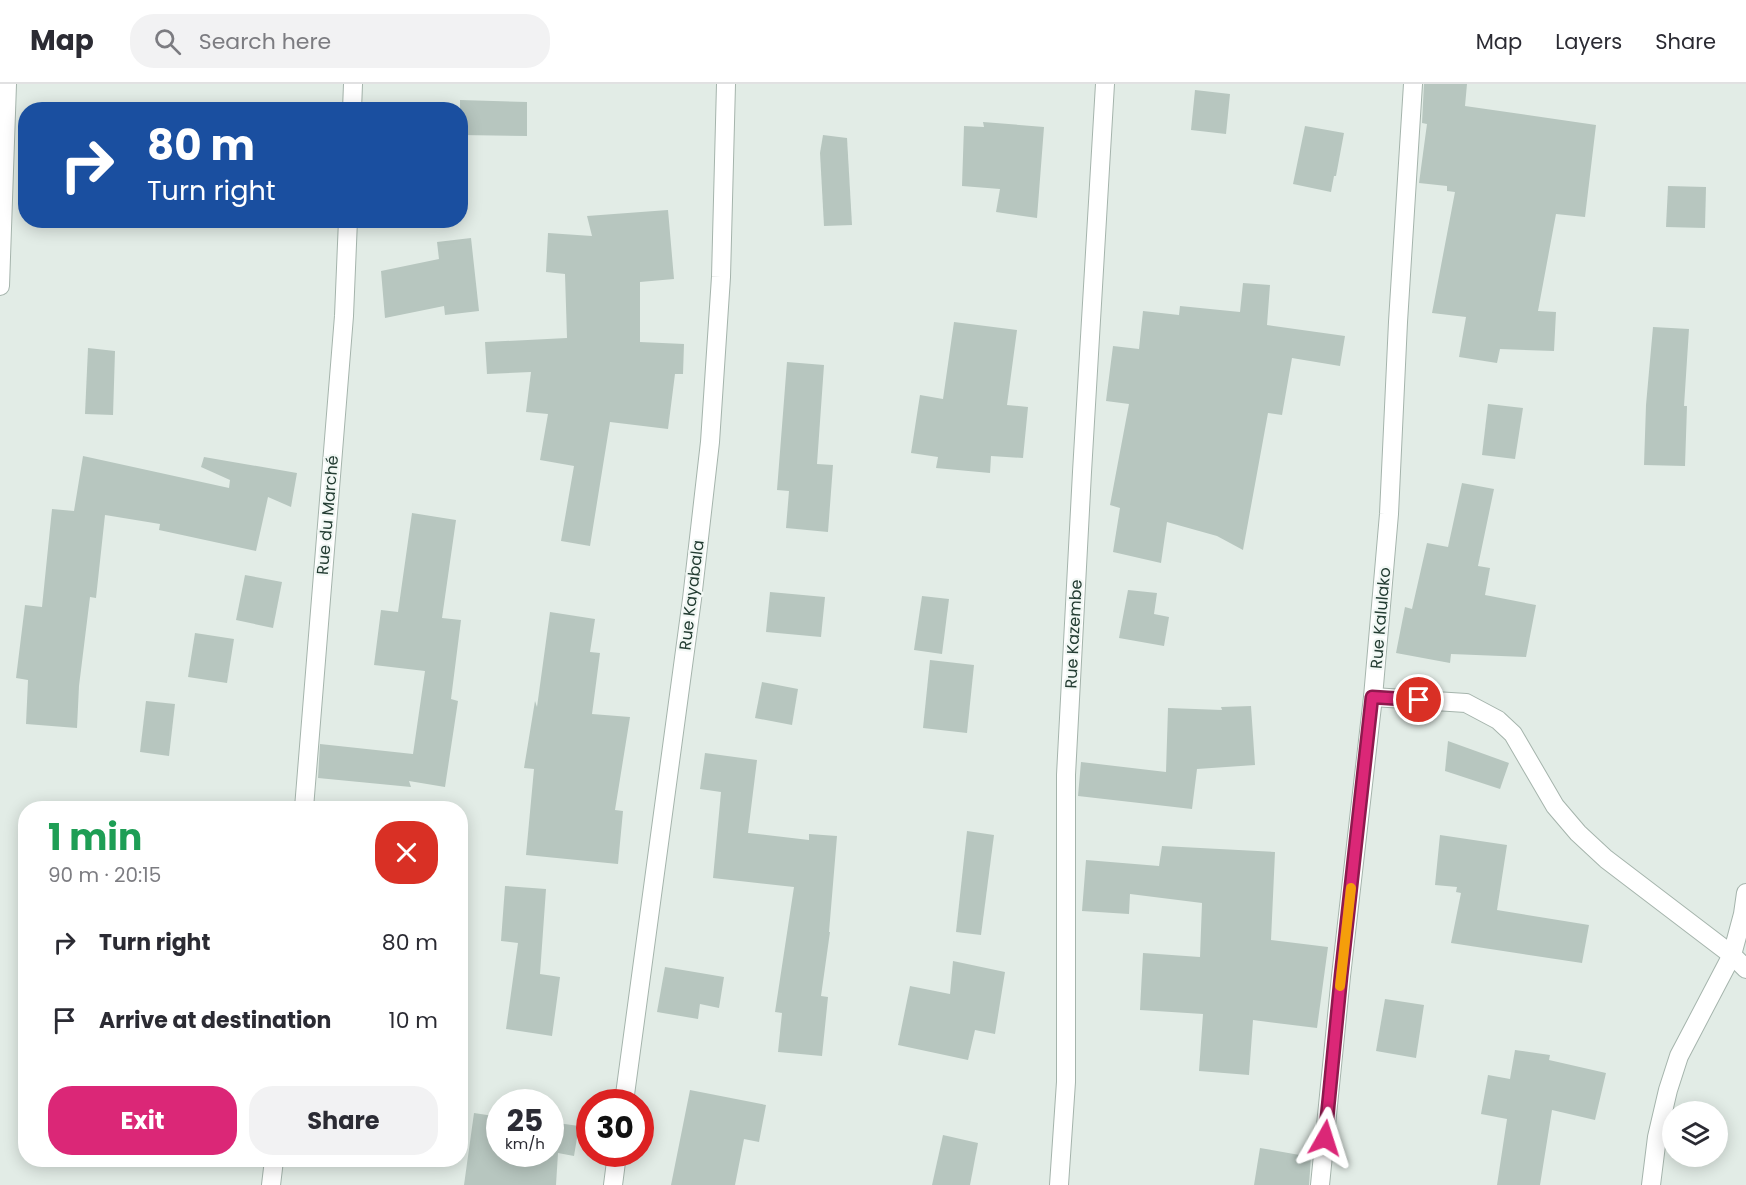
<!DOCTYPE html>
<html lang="en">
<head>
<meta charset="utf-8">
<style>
	body { margin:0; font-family:Poppins,sans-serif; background:#f2f2f3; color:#2b2b33; height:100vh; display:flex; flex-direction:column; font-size:22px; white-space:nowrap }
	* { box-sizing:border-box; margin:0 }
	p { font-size:20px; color:#7c7c81 }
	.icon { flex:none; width:33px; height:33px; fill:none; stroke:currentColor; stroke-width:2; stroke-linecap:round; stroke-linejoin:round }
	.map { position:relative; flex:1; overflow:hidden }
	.sheet { position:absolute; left:18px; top:717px; width:450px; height:366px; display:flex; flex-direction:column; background:#fff; border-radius:24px; box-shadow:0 3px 15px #0003 }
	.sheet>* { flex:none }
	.guide { position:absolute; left:18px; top:18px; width:450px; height:126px; border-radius:24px; box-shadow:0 3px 15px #0003; background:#1a4fa0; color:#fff; overflow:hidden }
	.buttons { position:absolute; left:1662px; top:1017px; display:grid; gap:12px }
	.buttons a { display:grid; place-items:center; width:66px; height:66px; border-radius:50%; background:#fff; box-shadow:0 3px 15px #0003; font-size:30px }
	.speed { position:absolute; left:486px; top:1005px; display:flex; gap:12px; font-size:30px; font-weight:700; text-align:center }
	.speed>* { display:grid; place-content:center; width:78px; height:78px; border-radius:50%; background:#fff; box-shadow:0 3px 15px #0003; line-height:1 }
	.speed small { font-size:15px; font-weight:400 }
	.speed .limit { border:9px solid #d22; background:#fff; color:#111 }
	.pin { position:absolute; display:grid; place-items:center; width:51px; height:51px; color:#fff; margin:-26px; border:3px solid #fff; border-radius:50%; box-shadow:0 2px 6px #0007 }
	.me { position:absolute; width:66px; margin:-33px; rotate:6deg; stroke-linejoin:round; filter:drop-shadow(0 0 4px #0008) }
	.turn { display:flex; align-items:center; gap:21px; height:126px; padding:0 30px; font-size:27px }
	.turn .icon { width:78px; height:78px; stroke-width:2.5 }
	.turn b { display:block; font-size:42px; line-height:51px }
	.round { display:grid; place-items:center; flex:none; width:63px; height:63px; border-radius:24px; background:#f2f2f3 }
	.headline { display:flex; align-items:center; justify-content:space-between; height:102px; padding:0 30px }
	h1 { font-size:36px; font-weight:700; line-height:45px; color:#1e9e55 }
	.action { display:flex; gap:12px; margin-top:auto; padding:12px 30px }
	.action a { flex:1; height:69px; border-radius:24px; background:#db2777; color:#fff; font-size:24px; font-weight:700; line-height:69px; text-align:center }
	.action a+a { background:#f2f2f3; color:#2b2b33 }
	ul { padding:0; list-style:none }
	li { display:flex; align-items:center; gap:18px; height:78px; padding:0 30px }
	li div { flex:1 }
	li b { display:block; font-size:22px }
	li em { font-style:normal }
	header { display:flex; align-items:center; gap:36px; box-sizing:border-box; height:84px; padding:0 30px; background:#fff; border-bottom:2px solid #e1e1e2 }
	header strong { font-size:28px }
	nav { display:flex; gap:33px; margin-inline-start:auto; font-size:21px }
	.search { width:420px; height:54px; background:#f2f2f3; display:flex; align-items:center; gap:15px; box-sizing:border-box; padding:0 21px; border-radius:24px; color:#7c7c81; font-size:22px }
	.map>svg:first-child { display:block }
	.building { fill:#b7c6bf }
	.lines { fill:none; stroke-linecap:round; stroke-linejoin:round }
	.minor-casing { stroke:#a5b4ac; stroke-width:20 }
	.minor { stroke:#fff; stroke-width:18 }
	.route-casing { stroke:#8e194d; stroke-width:15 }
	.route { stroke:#db2777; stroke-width:10 }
	.slow { stroke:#f59e0b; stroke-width:10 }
	.labels { text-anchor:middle; stroke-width:4.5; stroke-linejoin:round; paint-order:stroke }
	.street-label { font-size:16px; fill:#233c32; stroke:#f2f8f5 }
</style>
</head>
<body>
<header>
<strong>Map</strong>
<div class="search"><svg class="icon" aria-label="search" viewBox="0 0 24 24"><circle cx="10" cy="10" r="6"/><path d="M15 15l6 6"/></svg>Search here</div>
<nav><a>Map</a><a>Layers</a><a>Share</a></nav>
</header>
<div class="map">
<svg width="1746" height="1101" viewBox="0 0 1746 1101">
	<rect width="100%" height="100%" fill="#e2ece6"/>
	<g class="building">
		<path d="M1424,0h43l-2,22 131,19 -11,92 -29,-3 -18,97 18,1 -2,39 -54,-2 -3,14 -38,-6 7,-40 -34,-4 23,-121 -8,-1v-5l-28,-3 8,-59 -5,-1z"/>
		<path d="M1195,6l35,4 -4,40 -35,-4z"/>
		<path d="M460,16l67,2v34l-67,-1z"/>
		<path d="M983,38l61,5 -7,91 -41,-6 4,-23 -38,-3 2,-60 20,1z"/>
		<path d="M1305,42l39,7 -8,43h-2l-3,16 -38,-8z"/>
		<path d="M823,51l24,3 5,87 -28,1 -4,-73z"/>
		<path d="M1668,102l38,1 -1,41 -39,-1z"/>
		<path d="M668,126l6,69 -34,3v60l44,2 -1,30h-8l-7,55 -58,-7 -20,124 -29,-5 13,-75 -34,-6 8,-46 -22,-2 5,-40 -44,2 -2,-32 82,-4 -2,-64 -19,-2 2,-39 44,3 -5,-20z"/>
		<path d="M471,154l8,73 -34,4 -1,-9 -59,12 -4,-47 58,-12 -2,-17z"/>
		<path d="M1243,199l27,2 -3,40 78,11 -5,30 -48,-8 -10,57 -14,-2 -25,137 -26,-14 -50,-14 -6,41 -48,-11 7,-44 -10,-3 19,-101 -23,-3 7,-55 26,3 4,-38 36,4 1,-9 60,6z"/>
		<path d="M954,238l63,8 -10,75 21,2 -5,51 -32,-2 -1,17 -54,-5 2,-11 -27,-4 9,-58 23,4z"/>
		<path d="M1653,243l36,2 -5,77h3l-2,60 -41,-1 2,-60z"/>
		<path d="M88,264l27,3 -2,64 -28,-1z"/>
		<path d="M787,278l37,3 -7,99 16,1 -5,67 -42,-4 3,-37 -12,-1z"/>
		<path d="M1488,320l35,4 -8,51 -33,-4z"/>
		<path d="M83,372l146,32 1,-8 -29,-13 3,-10 93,16 -6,34 -23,-10 -12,54 -97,-21 1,-6 -55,-9 -9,83 -6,-1 -11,89 -2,42 -51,-4 2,-44 -12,-2 9,-73 17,2 10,-98 22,2z"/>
		<path d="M1462,399l32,6 -16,77 12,2 -5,27 51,10 -10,52 -75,-3 -1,9 -54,-10 9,-46 7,2 15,-66 21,4z"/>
		<path d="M412,429l44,7 -14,98 19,2 -10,79 7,2 -13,86 -36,-6 2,6 -93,-9 2,-34 93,10 12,-83 -51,-6 7,-55 17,2z"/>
		<path d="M245,491l37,7 -9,46 -37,-8z"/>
		<path d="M1128,506l29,3 -3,21 15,3 -5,29 -45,-8z"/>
		<path d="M770,508l55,5 -4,40 -55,-5z"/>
		<path d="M922,512l27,3 -7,55 -28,-4z"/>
		<path d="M550,528l45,7 -5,33 10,1 -8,61 38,3 -15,93 8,1 -5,53 -92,-9 8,-86 -10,-1 11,-67 2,6z"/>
		<path d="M195,549l39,6 -7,44 -39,-6z"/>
		<path d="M930,576l44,5 -7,68 -44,-5z"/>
		<path d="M762,598l36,7 -6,36 -37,-7z"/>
		<path d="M146,617l29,3 -6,52 -29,-4z"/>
		<path d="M1251,622l4,59 -58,4 -5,40 -114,-13 3,-34 85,10 2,-64 54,2 -1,-3z"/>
		<path d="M1448,657l61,22 -9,26 -55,-18z"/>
		<path d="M705,669l52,7 -9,73 61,7v-6l28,2 -8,96h1l-9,64 7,1 -6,59 -44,-4 4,-39 -7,-1 19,-125 -81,-9 8,-86 -21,-3z"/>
		<path d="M967,747l27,4 -13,100 -25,-3z"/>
		<path d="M1440,751l67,10 -10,65 92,15 -7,38 -131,-20 10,-50 -5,-1 1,-5 -22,-2z"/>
		<path d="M1162,762l113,6 -4,88 57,7 -11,81 -64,-8 -4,55 -50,-4 4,-57 -63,-4 3,-57 57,4 2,-54 -72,-9 -1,20 -47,-3 4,-51 73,6z"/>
		<path d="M505,802l41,3 -6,85 20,3 -8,59 -46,-7 12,-86 -17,-2z"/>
		<path d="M953,877l52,11 -10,62 -20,-4 -7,30 -70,-15 12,-59 40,8z"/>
		<path d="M665,883l59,10 -5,31 -19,-4 -2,15 -41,-7z"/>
		<path d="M1385,915l39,6 -8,53 -40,-7z"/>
		<path d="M1515,966l35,5 -1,5 57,13 -11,47 -43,-10 -12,75h-43l10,-66 -26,-5 7,-39 22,4z"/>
		<path d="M690,1006l76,15 -7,37 -15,-3 -9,46h-64z"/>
		<path d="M474,1029l26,4v37h50v-32l29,4 -5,30 -16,-3 -2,32h-92z"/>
		<path d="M943,1051l35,8 -8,42h-38z"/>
		<path d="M1260,1064l51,9 -2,28h-55z"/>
	</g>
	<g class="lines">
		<defs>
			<g id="minor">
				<path d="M352,26l1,-26"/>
				<path d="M0,202l7,-202"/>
				<path d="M1373,613l93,6 32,17 15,14 42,72 23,27 28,26 126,96 14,14"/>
				<path d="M304,724l40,-492 4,-96"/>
				<path d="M624,1018l68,-503 18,-157 11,-165 5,-193"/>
				<path d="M271,1101l3,-25"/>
				<path d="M613,1101l4,-31"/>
				<path d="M1059,1101l7,-103v-307l16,-303 23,-388"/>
				<path d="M1320,1101l21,-209 32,-279 16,-183 9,-192 15,-238"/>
				<path d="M1651,1101l6,-48 11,-47 11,-34 53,-101 11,-41 3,-21"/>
			</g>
		</defs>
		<use href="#minor" class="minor-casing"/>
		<use href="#minor" class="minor"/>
	</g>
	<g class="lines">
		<defs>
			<path id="route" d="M1325,1054l16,-162 31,-279 47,3"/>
		</defs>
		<use href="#route" class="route-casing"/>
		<use href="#route" class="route"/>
		<path class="slow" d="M1340,902l11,-98"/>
	</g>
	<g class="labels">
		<g class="street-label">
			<text transform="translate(327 431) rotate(-85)" y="6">Rue du Marché</text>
			<text transform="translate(691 511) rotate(-83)" y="6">Rue Kayabala</text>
			<text transform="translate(1380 534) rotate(-85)" y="6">Rue Kalulako</text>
			<text transform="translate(1073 550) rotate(-87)" y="6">Rue Kazembe</text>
		</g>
	</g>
</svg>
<div class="buttons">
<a><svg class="icon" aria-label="layers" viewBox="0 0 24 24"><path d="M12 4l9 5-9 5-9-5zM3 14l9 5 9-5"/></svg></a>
</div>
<div class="speed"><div>25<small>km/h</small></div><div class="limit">30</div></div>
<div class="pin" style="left:1419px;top:616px;background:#d93025"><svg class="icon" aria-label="arrive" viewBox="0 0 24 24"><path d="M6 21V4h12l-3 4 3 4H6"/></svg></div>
<svg class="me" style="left:1325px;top:1054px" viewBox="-20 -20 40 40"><path d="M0-17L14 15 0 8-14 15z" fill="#db2777" stroke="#fff" stroke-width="4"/></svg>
<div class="guide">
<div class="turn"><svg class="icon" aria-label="right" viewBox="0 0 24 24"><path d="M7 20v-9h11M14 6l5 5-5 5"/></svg><div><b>80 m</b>Turn right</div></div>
</div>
<section class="sheet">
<div class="headline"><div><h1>1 min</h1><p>90 m · 20:15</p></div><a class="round" style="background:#d93025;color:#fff"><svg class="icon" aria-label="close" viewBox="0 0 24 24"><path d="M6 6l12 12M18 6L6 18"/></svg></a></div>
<ul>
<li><svg class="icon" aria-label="right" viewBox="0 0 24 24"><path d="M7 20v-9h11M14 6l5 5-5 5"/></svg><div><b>Turn right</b></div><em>80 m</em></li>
<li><svg class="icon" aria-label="arrive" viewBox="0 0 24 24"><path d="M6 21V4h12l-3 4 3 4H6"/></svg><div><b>Arrive at destination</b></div><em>10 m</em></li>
</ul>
<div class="action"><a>Exit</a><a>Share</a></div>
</section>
</div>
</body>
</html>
